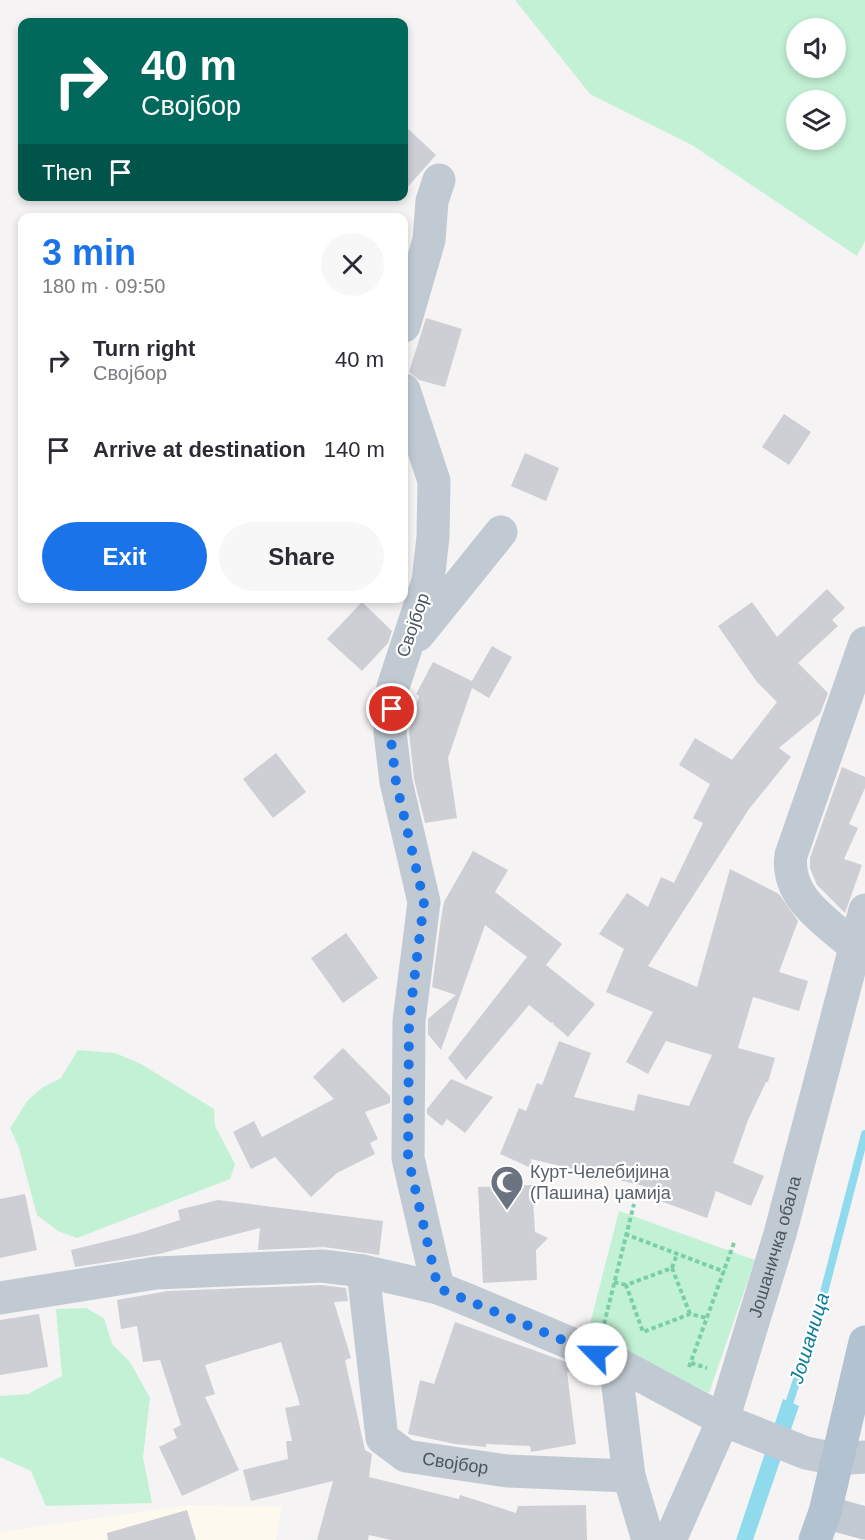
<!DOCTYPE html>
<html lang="en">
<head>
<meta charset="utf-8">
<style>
	body { margin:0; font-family:Arial,sans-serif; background:#f7f7f7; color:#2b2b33; height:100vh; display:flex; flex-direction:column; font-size:22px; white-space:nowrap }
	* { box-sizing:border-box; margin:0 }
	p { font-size:20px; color:#7c7c81 }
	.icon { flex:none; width:33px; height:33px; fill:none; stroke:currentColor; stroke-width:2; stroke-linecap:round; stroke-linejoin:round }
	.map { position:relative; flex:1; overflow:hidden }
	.sheet { position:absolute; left:18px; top:213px; width:390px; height:390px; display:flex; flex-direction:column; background:#fff; border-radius:12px; box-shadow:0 3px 9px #0003 }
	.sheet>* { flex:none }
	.hud { position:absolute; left:18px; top:18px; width:390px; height:183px; border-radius:12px; box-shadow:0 3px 9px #0003; background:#00695c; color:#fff; overflow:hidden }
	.controls { position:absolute; left:786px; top:18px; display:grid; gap:12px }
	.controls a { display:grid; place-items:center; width:60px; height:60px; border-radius:50%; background:#fff; box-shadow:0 3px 9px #0003; font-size:30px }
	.pin { position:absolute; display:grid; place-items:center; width:51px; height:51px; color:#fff; margin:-26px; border:3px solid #fff; border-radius:50%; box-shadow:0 2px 6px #0007 }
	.me { position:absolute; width:66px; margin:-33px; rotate:293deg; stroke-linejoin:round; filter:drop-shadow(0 0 4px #0008) }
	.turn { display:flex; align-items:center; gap:21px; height:126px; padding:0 24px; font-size:27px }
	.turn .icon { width:78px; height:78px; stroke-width:2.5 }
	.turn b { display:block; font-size:42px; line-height:51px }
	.then { display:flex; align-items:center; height:57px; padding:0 24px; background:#0003; gap:12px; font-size:22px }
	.round { display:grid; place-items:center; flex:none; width:63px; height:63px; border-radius:32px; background:#f7f7f7 }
	.overview { display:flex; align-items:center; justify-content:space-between; height:102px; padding:0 24px }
	h1 { font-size:36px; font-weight:700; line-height:45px; color:#1a73e8 }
	.cta { display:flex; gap:12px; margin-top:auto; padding:12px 24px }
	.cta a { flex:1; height:69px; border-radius:36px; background:#1a73e8; color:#fff; font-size:24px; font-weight:700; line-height:69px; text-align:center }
	.cta a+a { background:#f7f7f7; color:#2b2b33 }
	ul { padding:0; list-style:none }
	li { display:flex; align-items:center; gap:18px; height:90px; padding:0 24px }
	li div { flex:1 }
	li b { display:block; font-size:22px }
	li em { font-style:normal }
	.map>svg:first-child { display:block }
	.commercial { fill:#fdf9ef }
	.green { fill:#c3f1d5; fill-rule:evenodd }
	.water { fill:#90daee }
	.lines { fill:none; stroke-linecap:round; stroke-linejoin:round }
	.stream { stroke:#90daee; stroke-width:8 }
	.building { fill:#cdcfd5 }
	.path { stroke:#7ad0a6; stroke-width:4; stroke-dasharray:4.5 3; stroke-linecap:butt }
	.minor { stroke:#c1cad2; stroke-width:33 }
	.major { stroke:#b3c2d1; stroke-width:33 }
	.route { stroke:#1a73e8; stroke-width:10; stroke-dasharray:0 18 }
	.labels { text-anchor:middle; stroke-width:4.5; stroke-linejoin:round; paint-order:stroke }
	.street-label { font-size:18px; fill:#4a5661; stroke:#fff }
	.worship-label { font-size:18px; fill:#5b616d; stroke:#fff; text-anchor:start }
	.water-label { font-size:20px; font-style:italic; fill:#0c7c9b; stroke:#fff }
</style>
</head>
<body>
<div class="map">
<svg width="865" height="1540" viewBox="0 0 865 1540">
	<rect width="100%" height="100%" fill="#f5f3f3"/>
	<path class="commercial" d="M190,1505l92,2 -6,33h-276v-8z"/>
	<g class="green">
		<path d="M515,0h350v241l-8,15 -165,-111 -102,-51zM836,28v40h-40v-40zM796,100h40v40h-40z"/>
		<path d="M78,1050l37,3 26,11 73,45 1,17 20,38 -5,15 -153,59 -19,-7 -21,-16 -18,-67 -9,-20 18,-28 15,-13 18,-9z"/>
		<path d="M619,1211l136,49 -46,133 -121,-61z"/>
		<path d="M86,1308l18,10 8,26 18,18 20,36 -7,59 9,46 -106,3 -15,-35 -31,-14v-61l28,-2 34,-18 -6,-67z"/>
	</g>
	<path class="water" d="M783,1399l16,7 -46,134h-17z"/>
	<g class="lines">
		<path class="stream" d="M787,1410l32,-98 46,-178"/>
	</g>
	<g class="building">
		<path d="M404,125l32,30 -32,36z"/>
		<path d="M426,318l36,11 -17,58 -26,-7 -10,-8z"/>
		<path d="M784,414l27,18 -22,33 -27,-18z"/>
		<path d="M525,453l34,15 -13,33 -35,-15z"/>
		<path d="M827,589l18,19 -13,12 6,6 -40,37 30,30 -8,21 -41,34 12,9 -42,52 -101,157 49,21 33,-118 49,25 19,27 -19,51 29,9 -9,30 -46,-14 -15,51 37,10 -7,24h-2l-18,38 -15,43 31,13 -13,30 -35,-15 -9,27 -66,-24 3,-8 -113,-27v9l-31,-14 19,-46 7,3 11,-28 5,2 17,-44 32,12 -17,44 60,14 4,-17 51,12 23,-51 -46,-14 -18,33 -22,-12 27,-50 -47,-20 18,-43 -25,-15 28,-41 21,14 13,-30 13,6 29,-60 -10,-5 17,-34 -31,-19 16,-27 37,22 45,-58 -20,-20 -39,-56 34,-24 25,35z"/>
		<path d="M362,602l30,29 -4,12 -26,28 -35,-32z"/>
		<path d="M492,646l20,11 -23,41 -17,-10 -24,70 9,60 -32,5 -11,-44 -5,-47 10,-36 -3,-2 17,-32 39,19z"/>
		<path d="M276,753l30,39 -33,26 -30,-39z"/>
		<path d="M842,767l23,10v11l-16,36 9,4 -14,31 18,6 -17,48 -28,-28 -7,-17v-10z"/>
		<path d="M473,851l35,19 -13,22 67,52 -16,21 49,39 -27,33 -15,-13 1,-2 -3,1 -22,-18 -63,75 -18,-22 79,-101 -42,-32 -44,125 -13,-16v-15l28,-24 -24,-8 9,-68 3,-17z"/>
		<path d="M346,933l32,45 -35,25 -32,-45z"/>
		<path d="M343,1048l47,48v7l-25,9 13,27 -8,4 5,11 -38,19 -26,24 -36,-40 -24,12 -18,-37 21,-11 8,16 72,-38 -21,-22z"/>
		<path d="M451,1079l42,18 -28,36 -18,-14 -5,7 -15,-12v-5z"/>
		<path d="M532,1185l3,47 13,6 -12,12 1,30 -54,3 -5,-96z"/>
		<path d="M25,1194l12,56 -37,8v-59z"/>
		<path d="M218,1200l165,21 -4,34 -55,-8 -66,3 2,-22 -101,26 -84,13 -4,-17 65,-16 44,-14 -2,-10z"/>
		<path d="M321,1285l25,3 2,13 -14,1 17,56 -6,2 20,90 7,4 -3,23 90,22 1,-4 56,18 2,-7 68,-1 1,35h-196l-22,-5 -1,5h-51l16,-59 -82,20 -8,-31 45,-11 -2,-18h6l-7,-33 15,-3 -19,-63 -76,23 10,29 -10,3 34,73 -57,26 -23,-49 18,-9 -4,-9 8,-4 -21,-65 -17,2 -6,-36 -16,3 -4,-29 51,-9z"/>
		<path d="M39,1314l9,53 -48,8v-55z"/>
		<path d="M455,1322l114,41 5,8 -7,1 9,72 -45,8 -1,-6 -44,-2v3l-31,-3 -47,-10 12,-54 14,4z"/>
		<path d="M187,1510l9,30h-88l-1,-7z"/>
	</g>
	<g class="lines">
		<g class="path">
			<path d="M625,1234l100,38"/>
			<path d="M672,1268l5,-14"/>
			<path d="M614,1282l12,3"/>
			<path d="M690,1314l-18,-46 -46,17 17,47 47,-18 17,4"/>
			<path d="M604,1324l30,-120"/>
			<path d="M691,1363l16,5"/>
			<path d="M689,1367l46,-127"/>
		</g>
		<g class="minor">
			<path d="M404,326l25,-86 3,-39 7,-21"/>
			<path d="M404,390l30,91 -1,56 -5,44 -35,106 -3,45 6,50 28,120 -15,119 -1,137 30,130"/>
			<path d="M418,635l83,-103"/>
			<path d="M854,946c-28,-25 -69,-49 -63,-91l74,-212"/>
			<path id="s1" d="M363,1271l19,167 24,18 101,15 122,5"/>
			<path d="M0,1298l156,-25 166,-7 41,5 75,17 35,14 142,60 108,58 83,33 30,6 29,-2"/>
			<path d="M615,1362l14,114 19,64"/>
			<path d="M825,1512l40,11"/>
			<path id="s2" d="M670,1540l53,-120 57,-186 85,-324"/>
		</g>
		<path class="major" d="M815,1540l10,-28 40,-170"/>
	</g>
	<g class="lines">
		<path class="route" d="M392,709l-2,23 6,50 28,120 -15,119 -1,137 30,130 158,66"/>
	</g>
	<defs>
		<symbol id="mosque-pin" viewBox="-11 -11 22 30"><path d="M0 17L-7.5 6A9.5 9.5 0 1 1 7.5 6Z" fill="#6b7280" stroke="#fff"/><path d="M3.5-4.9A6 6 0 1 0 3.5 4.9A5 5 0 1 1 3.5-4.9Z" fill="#fff"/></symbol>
	</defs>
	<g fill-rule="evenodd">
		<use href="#mosque-pin" x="488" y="1163" width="38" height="52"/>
	</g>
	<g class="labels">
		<g class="street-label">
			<text transform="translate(413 625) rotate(-71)" y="6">Својбор</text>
			<text dy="6" stroke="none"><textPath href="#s2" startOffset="312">Јошаничка обала</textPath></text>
			<text dy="6" stroke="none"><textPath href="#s1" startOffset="248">Својбор</textPath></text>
		</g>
		<g class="worship-label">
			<text x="530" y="1178">Курт-Челебијина<tspan x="530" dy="21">(Пашина) џамија</tspan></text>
		</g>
		<g class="water-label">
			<text transform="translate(809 1338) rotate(-73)" y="7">Јошаница</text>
		</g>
	</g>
</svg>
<div class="controls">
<a><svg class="icon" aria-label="sound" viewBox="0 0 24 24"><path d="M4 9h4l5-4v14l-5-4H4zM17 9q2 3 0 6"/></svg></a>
<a><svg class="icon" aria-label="layers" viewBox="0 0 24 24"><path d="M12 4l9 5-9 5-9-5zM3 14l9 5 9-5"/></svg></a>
</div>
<div class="pin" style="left:392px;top:709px;background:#d93025"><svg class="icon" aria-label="arrive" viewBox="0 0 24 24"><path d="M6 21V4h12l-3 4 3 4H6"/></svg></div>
<svg class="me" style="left:596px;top:1354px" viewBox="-20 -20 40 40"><circle r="19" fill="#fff"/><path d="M0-13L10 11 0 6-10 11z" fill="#1a73e8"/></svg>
<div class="hud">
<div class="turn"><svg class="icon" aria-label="right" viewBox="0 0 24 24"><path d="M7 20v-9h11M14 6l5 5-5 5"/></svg><div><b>40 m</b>Својбор</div></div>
<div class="then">Then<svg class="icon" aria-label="arrive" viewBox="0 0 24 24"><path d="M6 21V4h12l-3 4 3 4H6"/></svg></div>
</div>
<section class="sheet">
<div class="overview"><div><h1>3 min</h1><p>180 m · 09:50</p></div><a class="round"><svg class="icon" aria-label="close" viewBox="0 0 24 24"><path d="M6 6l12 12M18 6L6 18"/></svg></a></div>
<ul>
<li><svg class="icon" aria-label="right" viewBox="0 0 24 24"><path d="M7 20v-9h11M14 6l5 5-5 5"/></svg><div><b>Turn right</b><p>Својбор</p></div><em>40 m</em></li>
<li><svg class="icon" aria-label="arrive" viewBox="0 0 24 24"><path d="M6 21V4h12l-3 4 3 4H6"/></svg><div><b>Arrive at destination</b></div><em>140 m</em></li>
</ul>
<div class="cta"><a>Exit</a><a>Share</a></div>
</section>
</div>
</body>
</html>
